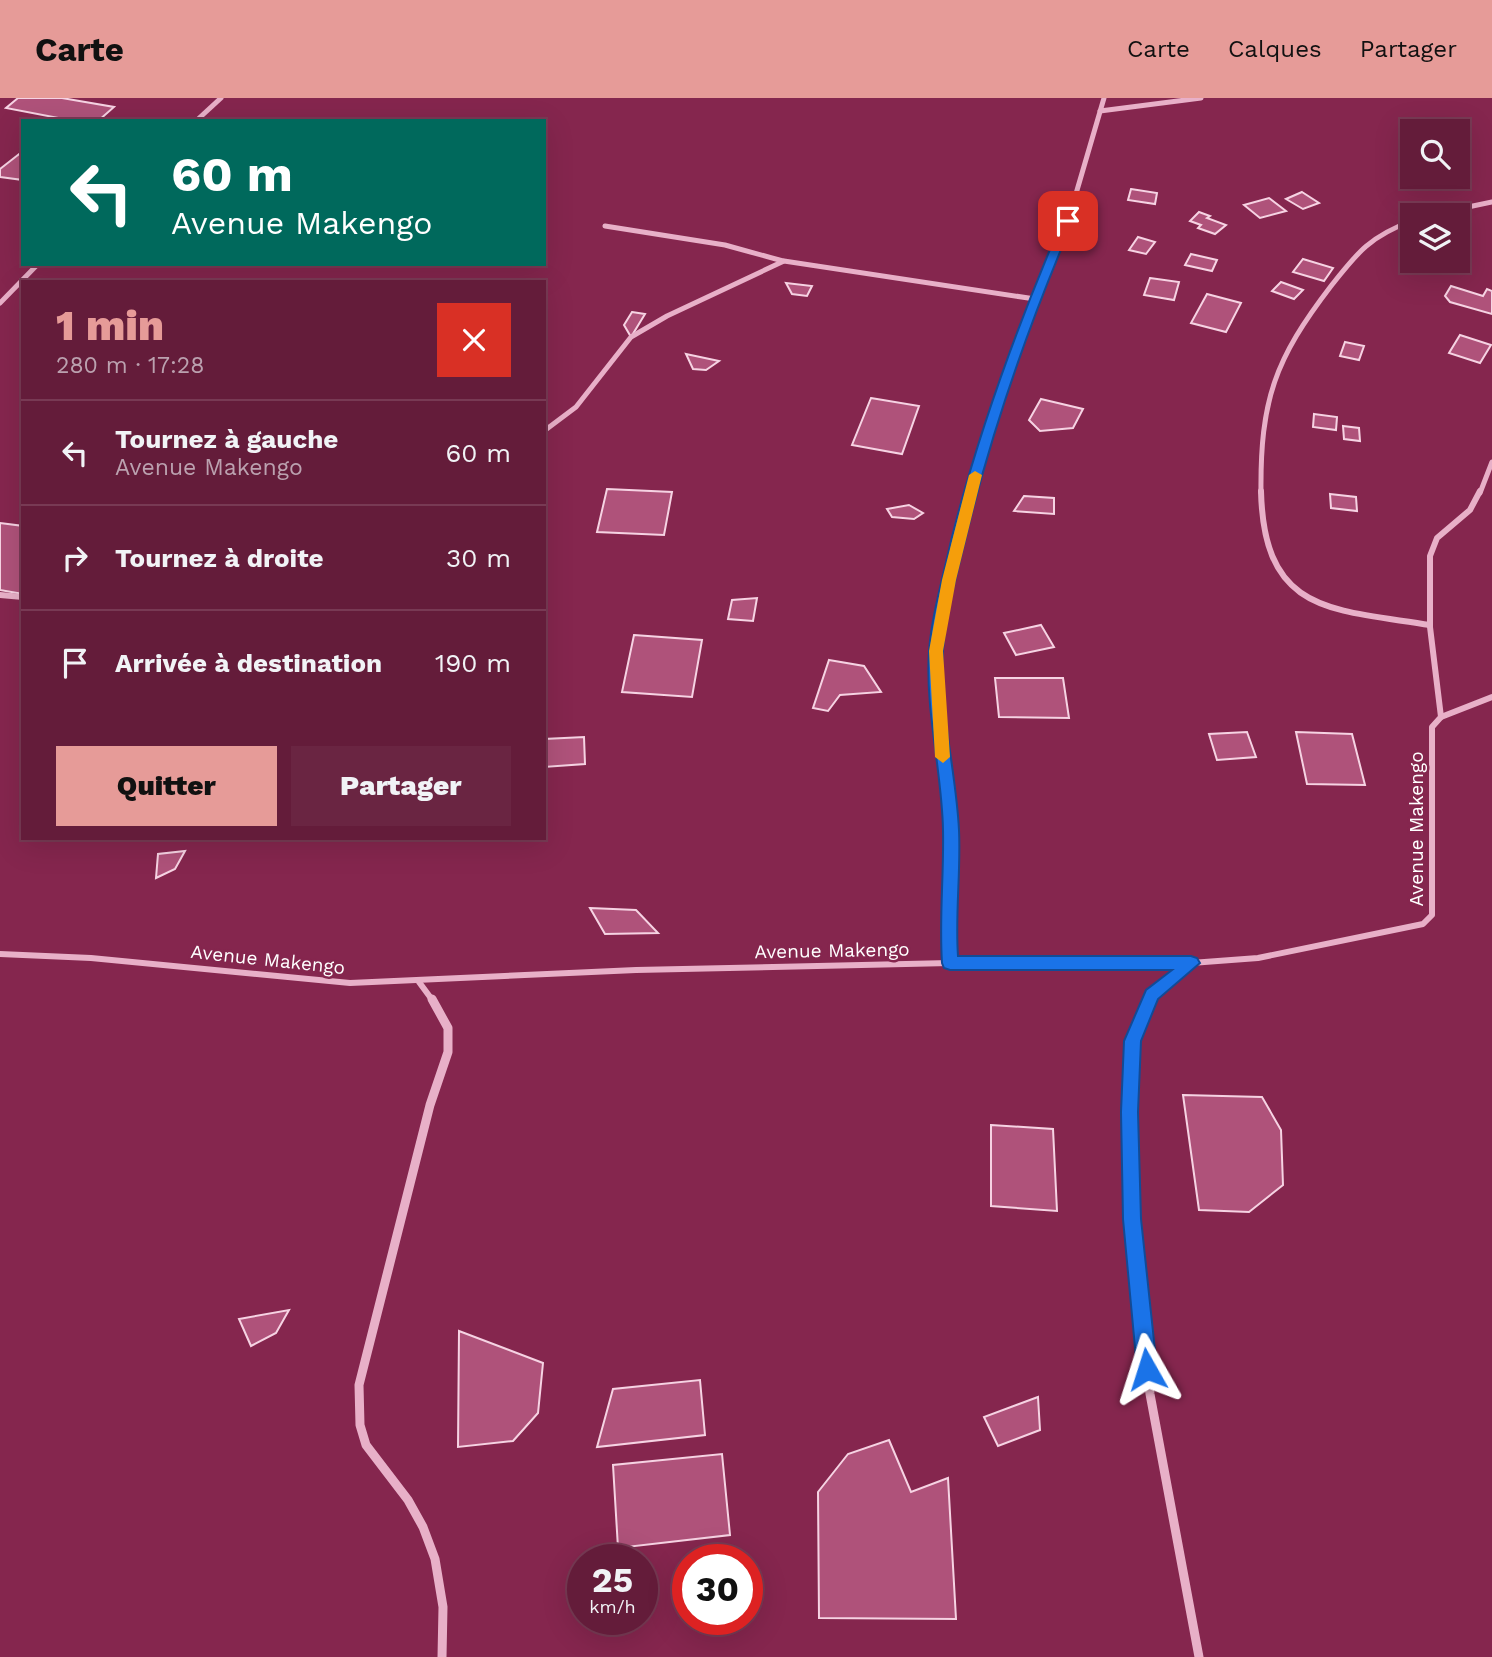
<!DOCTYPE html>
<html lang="fr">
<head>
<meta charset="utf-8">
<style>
	body { margin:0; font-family:"Work Sans",sans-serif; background:#6a2542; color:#f1f3f6; height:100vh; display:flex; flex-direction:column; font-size:26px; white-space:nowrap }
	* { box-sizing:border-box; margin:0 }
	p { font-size:23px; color:#bba1af }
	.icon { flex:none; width:38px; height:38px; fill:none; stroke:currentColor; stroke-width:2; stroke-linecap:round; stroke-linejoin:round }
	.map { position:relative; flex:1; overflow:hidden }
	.side { position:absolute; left:21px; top:182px; width:525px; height:560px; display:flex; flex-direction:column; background:#641c3a; border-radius:0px; box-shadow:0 7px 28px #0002,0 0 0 2px #783a54 }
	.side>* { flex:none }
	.banner { position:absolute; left:21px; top:21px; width:525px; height:147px; border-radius:0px; box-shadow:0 7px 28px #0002,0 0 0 2px #783a54; background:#00695c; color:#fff; overflow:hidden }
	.buttons { position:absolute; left:1400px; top:21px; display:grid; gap:14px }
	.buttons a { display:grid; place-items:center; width:70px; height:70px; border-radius:0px; background:#641c3a; box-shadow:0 7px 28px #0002,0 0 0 2px #783a54; font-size:35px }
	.speed { position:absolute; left:567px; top:1446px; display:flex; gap:14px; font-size:35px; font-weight:700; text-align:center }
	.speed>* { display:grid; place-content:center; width:91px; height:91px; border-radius:50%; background:#641c3a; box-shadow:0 7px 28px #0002,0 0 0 2px #783a54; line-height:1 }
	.speed small { font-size:18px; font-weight:400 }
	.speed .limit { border:10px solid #d22; background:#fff; color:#111 }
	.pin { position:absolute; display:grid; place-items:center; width:60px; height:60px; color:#fff; margin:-30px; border-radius:14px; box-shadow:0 4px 10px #0006 }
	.me { position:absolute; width:77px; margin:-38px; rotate:354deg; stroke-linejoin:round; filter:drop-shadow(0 0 5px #0008) }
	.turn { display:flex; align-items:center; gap:24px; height:147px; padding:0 35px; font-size:32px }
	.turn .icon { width:91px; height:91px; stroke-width:2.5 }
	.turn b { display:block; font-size:49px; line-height:60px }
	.round { display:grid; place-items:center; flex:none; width:74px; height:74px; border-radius:0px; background:#6a2542 }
	.head { display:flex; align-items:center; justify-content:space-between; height:119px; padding:0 35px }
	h1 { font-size:42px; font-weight:800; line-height:52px; color:#e69b98 }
	.action { display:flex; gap:14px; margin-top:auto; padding:14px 35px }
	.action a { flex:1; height:80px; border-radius:0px; background:#e69b98; color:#111; font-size:28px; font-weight:800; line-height:80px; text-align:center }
	.action a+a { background:#6a2542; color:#f1f3f6 }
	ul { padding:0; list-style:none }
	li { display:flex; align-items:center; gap:21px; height:105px; padding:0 35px; border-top:2px solid #783a54 }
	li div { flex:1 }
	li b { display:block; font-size:26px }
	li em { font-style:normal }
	header { display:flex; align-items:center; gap:42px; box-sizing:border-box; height:98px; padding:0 35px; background:#e69b98; color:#111 }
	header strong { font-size:33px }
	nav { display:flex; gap:38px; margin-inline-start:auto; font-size:24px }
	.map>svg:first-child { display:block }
	.building { fill:#af527a; stroke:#f6d3e3; stroke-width:2 }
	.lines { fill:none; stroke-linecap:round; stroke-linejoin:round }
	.street-far2 { stroke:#e8b0c8; stroke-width:5 }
	.street-far1 { stroke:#e8b0c8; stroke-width:6 }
	.street { stroke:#e8b0c8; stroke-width:9 }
	.route { fill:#1a73e8; stroke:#114b97; stroke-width:2 }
	.slow { fill:#f59e0b }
	.labels { text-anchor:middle; stroke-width:5; stroke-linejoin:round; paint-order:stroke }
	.street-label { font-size:19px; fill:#fff; stroke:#85264e }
</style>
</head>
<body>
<header>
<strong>Carte</strong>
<nav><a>Carte</a><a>Calques</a><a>Partager</a></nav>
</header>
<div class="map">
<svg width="1492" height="1559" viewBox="0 0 1492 1559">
	<rect width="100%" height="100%" fill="#85264e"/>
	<g class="building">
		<path d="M18,0h44l52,9 -16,14h-24l-68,-13z"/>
		<path d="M23,53v29l-23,-3v-8z"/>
		<path d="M1131,91l26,4 -2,11 -27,-4z"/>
		<path d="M1302,94l17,11 -16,6 -17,-10z"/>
		<path d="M1269,100l17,13 -26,7 -16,-13z"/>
		<path d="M1199,114l11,4 -3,2 19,7 -11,9 -17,-6 3,-3 -11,-4z"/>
		<path d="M1138,139l17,5 -9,12 -17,-4z"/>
		<path d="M1191,156l26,6 -5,11 -27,-6z"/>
		<path d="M1303,161l30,9 -9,13 -31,-9z"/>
		<path d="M1150,180l29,4 -5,18 -30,-5z"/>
		<path d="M1281,184l22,8 -9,9 -22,-8z"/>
		<path d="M786,185l26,3 -5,10 -15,-2z"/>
		<path d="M1451,188l32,10 4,-7 5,2v23l-42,-12 -5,-6z"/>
		<path d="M1207,196l34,9 -15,29 -35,-9z"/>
		<path d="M632,214l13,2 -14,23 -7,-12z"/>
		<path d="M1460,237l31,10 -11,18 -31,-10z"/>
		<path d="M1345,244l19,4 -5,14 -19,-4z"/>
		<path d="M686,256l33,7 -13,9 -13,-1z"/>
		<path d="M871,300l48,8 -17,48 -50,-9z"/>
		<path d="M1041,301l42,10 -10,19 -33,3 -11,-11z"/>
		<path d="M1314,316l23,3 -1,13 -23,-3z"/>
		<path d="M1343,328l16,2 1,13 -16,-2z"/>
		<path d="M607,391l65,3 -8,43 -67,-3z"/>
		<path d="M1330,396l26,3 1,14 -26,-3z"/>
		<path d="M1024,398l30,2v16l-40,-3z"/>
		<path d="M909,407l14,8 -9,6 -22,-2 -5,-8z"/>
		<path d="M0,425l23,3v68l-23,-4z"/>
		<path d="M757,500l-4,23 -25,-2 4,-19z"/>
		<path d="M1041,527l13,22 -38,8 -12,-22z"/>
		<path d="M634,537l68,5 -10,57 -70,-5z"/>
		<path d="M829,562l35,6 17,26 -41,3 -12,16 -15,-3z"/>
		<path d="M995,580h68l6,40 -70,-1z"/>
		<path d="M1247,634l9,25 -39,3 -8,-26z"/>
		<path d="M1296,634l56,2 13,51 -58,-1z"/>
		<path d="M584,639l1,27 -41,3v-28z"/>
		<path d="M185,753l-10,18 -19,9 2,-24z"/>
		<path d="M590,810l46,2 22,23 -53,1z"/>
		<path d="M1183,997l79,2 19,33 2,55 -34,27 -50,-2z"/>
		<path d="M991,1027l62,4 4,82 -66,-5z"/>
		<path d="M289,1212l-13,23 -25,13 -12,-27z"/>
		<path d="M459,1233l84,32 -5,50 -25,28 -55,6z"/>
		<path d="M700,1282l5,55 -108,12 16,-58z"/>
		<path d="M1038,1299l2,33 -42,16 -14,-29z"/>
		<path d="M889,1342l22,52 37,-14 8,141 -137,-1 -1,-126 30,-38z"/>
		<path d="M722,1356l8,81 -112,13 -5,-83z"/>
	</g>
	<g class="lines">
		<g class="street-far2">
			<path d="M1100,13l101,-13"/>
			<path d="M196,23l25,-23"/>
			<path d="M1430,117l62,-13"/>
			<path d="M605,128l120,19 58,16"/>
			<path d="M0,205l38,-39"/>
			<path d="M544,333l32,-24 55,-70 36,-21 117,-55 251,38"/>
			<path d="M970,395l65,-194 33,-78 36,-123"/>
			<path d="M1261,395c-1,-93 14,-134 70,-207 26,-33 39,-50 81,-65"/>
			<path d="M1480,395l12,-31"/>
		</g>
		<g class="street-far1">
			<path d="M1261,393c3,123 70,118 169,134"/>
			<path d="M0,497l23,2"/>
			<path d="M1441,619l51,-20"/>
			<path d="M0,856l91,4 259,25 286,-13 314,-7h241l67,-5 165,-34 9,-9v-188l9,-10 -11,-90v-71l7,-18 33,-28 10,-19"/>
			<path d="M950,865l-3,-42 4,-91 -12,-100 -3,-79 34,-160"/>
			<path d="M419,884l14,19"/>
			<path d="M1149,903l3,-6 39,-32"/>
		</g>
		<g class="street">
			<path d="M432,901l16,29v24l-18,53 -71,280 1,40 6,20 42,55 15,27 12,32 8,48 -1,50"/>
			<path d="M1150,901l-18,42 -3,71 3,107 18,175 49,263"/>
		</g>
	</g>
	<path class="route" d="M1068,120l5,3c-44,103 -82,211 -108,320 -9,36 -19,73 -22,109 -4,60 13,120 16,180 2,42 -4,84 -1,126h233l6,2 3,5 -42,36 -17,42 -3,71 3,107 16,150 -3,7 -7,2 -7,-2 -3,-7 -14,-150 -2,-107 3,-71 22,-51 26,-20h-222l-6,-2 -2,-5c-3,-45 2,-88 1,-133 -1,-59 -18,-119 -14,-179 3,-37 14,-74 22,-110 27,-109 67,-217 111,-320z"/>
	<path class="slow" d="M975,373l7,4 -26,105 -13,71 7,106 -7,6 -8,-6 -6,-106 13,-71 27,-105z"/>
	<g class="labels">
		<g class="street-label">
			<text transform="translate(1416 731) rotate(-90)" y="7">Avenue Makengo</text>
			<text transform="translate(832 852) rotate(-1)" y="7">Avenue Makengo</text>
			<text transform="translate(268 861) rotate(6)" y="7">Avenue Makengo</text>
		</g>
	</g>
</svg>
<div class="buttons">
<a><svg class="icon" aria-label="search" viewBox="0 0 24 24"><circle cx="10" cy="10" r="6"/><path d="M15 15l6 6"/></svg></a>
<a><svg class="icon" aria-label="layers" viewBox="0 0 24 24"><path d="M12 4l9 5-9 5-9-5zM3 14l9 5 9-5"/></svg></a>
</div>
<div class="speed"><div>25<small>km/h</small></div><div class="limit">30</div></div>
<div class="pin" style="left:1068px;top:123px;background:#d93025"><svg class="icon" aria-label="arrive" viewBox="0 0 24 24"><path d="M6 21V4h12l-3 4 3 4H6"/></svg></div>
<svg class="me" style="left:1147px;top:1271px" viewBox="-20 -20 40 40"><path d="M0-17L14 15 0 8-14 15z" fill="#1a73e8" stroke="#fff" stroke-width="4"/></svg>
<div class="banner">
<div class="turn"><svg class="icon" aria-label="left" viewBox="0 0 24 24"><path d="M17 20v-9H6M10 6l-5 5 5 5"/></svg><div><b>60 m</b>Avenue Makengo</div></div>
</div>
<section class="side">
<div class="head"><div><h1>1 min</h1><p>280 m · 17:28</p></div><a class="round" style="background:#d93025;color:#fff"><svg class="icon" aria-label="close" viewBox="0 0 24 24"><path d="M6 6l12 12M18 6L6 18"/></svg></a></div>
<ul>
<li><svg class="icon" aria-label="left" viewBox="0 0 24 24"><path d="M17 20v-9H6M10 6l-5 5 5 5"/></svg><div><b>Tournez à gauche</b><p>Avenue Makengo</p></div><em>60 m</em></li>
<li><svg class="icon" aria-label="right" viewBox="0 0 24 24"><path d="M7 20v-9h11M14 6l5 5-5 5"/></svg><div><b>Tournez à droite</b></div><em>30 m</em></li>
<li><svg class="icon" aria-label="arrive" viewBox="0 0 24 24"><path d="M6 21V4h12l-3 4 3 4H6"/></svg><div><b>Arrivée à destination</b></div><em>190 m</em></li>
</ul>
<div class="action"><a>Quitter</a><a>Partager</a></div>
</section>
</div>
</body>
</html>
